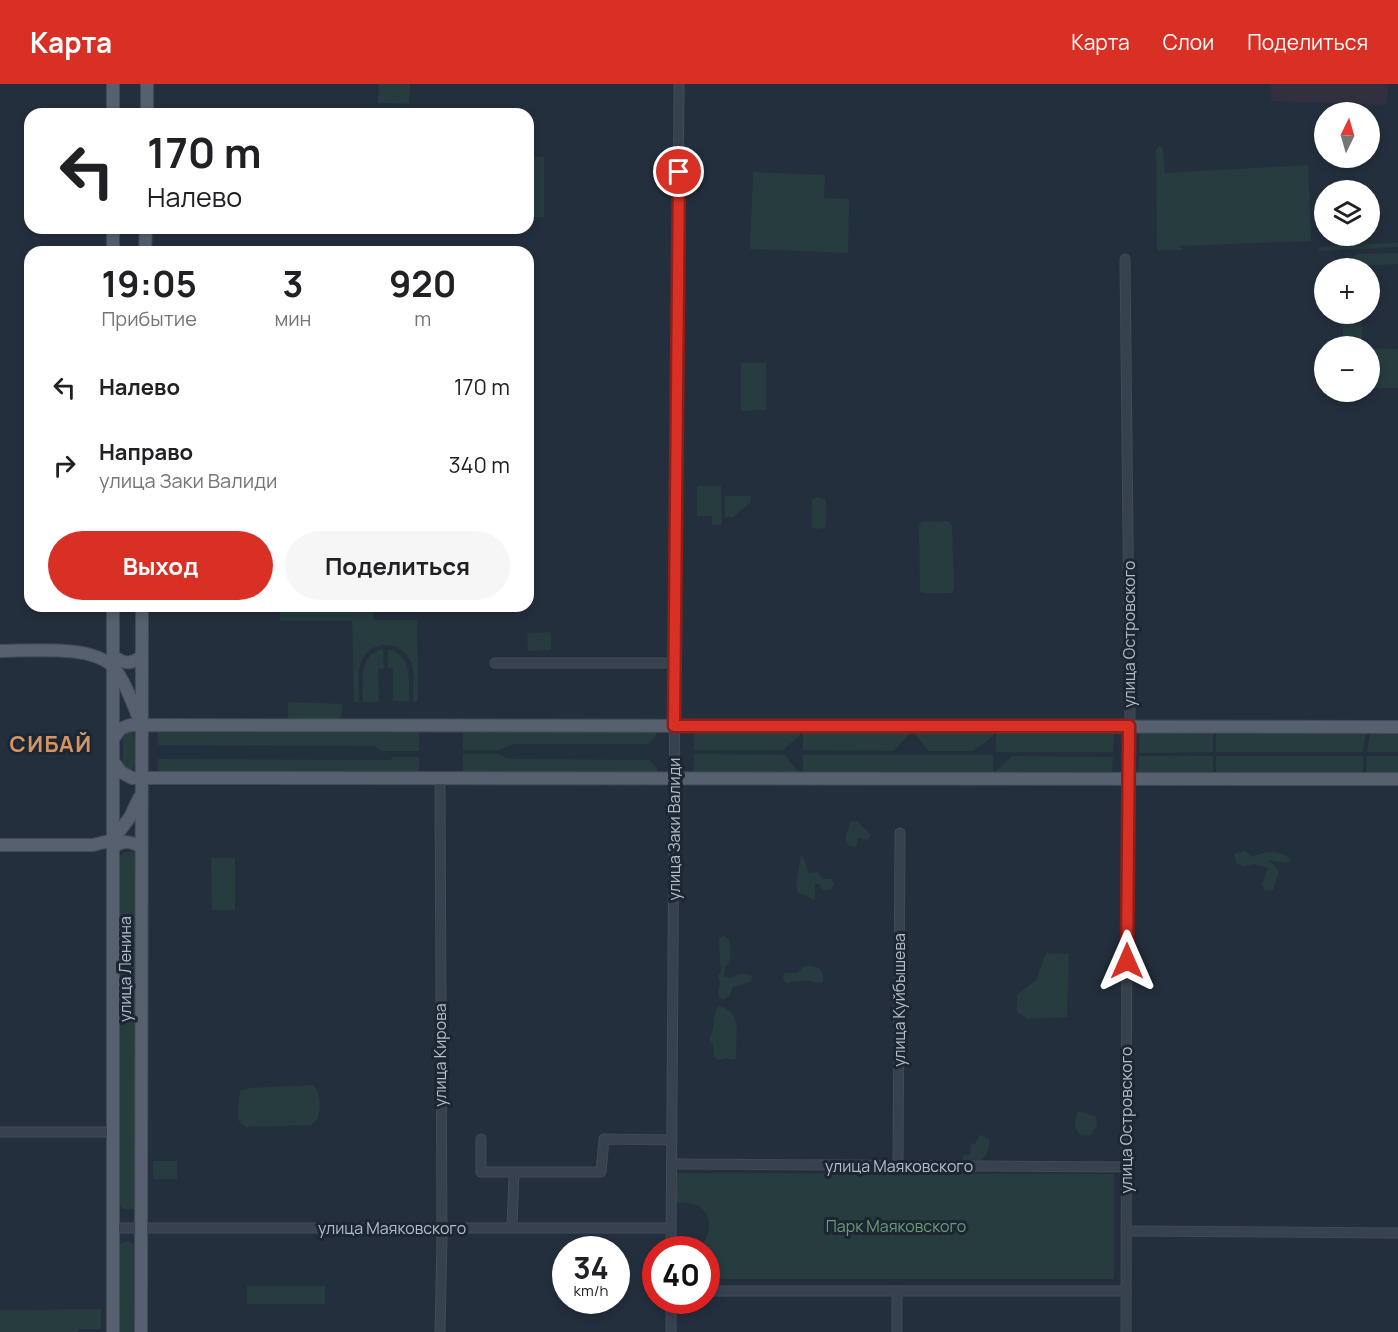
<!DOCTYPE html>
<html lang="ru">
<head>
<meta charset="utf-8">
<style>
	body { margin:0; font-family:Manrope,sans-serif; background:#f6f6f6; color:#202124; height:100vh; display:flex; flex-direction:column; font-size:22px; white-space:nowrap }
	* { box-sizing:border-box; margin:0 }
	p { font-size:20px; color:#757577 }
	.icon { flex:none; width:33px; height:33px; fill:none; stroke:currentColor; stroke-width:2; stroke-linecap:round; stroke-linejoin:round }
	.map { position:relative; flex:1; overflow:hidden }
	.side { position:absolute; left:24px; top:162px; width:510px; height:366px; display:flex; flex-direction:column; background:#fff; border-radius:18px; box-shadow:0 3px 9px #0003 }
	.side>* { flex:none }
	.banner { position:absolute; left:24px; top:24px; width:510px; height:126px; border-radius:18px; box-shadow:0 3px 9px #0003; background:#fff; color:#202124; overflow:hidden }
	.needle { width:39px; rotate:5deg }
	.tools { position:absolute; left:1314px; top:18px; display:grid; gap:12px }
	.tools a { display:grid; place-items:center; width:66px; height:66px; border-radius:50%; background:#fff; box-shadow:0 3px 9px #0003; font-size:30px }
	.speed { position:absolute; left:552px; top:1152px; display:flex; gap:12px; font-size:30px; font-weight:700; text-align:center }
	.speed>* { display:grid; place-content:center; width:78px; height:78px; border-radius:50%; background:#fff; box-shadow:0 3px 9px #0003; line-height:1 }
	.speed small { font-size:15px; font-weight:400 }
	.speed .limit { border:9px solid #d22; background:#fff; color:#111 }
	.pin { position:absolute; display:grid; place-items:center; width:51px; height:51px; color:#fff; margin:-26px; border:3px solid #fff; border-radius:50%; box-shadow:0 2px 6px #0007 }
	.me { position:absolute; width:66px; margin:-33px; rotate:0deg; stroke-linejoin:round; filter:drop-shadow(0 0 4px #0008) }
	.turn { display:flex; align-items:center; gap:21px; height:126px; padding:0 24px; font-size:27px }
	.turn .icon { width:78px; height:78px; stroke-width:2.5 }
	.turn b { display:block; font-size:42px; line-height:51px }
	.eta { display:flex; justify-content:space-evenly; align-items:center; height:102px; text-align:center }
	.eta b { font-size:36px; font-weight:700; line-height:42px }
	.button { display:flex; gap:12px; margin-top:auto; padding:12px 24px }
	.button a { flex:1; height:69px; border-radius:36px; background:#d93025; color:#fff; font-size:24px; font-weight:700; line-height:69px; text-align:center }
	.button a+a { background:#f6f6f6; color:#202124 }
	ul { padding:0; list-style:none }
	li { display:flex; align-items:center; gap:18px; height:78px; padding:0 24px }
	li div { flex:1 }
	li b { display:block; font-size:22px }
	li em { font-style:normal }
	header { display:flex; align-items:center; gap:36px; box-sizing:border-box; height:84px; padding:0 30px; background:#d93025; color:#fff }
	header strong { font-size:28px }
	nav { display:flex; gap:33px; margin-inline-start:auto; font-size:21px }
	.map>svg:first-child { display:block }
	.medical { fill:#32303f }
	.green { fill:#263c3f }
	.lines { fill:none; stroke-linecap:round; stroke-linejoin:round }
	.minor-casing { stroke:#414a57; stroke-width:11 }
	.major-casing { stroke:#414a57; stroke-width:14 }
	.minor { stroke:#38414e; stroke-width:9 }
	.major { stroke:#56606e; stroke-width:12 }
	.route-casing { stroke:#8d1f18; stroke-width:15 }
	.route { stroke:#d93025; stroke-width:10 }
	.labels { text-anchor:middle; stroke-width:6; stroke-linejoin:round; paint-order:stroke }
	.street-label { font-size:16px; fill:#b4bcc9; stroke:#1d2633 }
	.park-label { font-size:16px; fill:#6b9a76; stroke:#1d2633 }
	.district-label { font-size:22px; font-weight:bold; letter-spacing:1.5px; fill:#d59563; stroke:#1d2633 }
</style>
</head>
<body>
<header>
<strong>Карта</strong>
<nav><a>Карта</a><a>Слои</a><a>Поделиться</a></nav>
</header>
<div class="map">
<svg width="1398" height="1248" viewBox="0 0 1398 1248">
	<rect width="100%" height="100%" fill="#242f3e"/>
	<path class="medical" d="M1271,0h117l-1,21 -116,-4z"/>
	<g class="green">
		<path d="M379,0h31l-1,20 -31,-1z"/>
		<path d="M1159,62l4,2 2,25 143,-8 3,76 -131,5 2,4h-25l-1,-101z"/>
		<rect x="528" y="73" width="16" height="60"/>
		<path d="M753,88l72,3 -1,23 25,1 -1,54 -98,-4z"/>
		<path d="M1398,159v4l-79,4v-3l19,-3z"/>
		<path d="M1398,169v11l-59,3 -4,-6 15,-2 7,-5z"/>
		<path d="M1362,239v23h-19v-22z"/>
		<path d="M1370,264l28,1v39h-28z"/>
		<path d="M741,279h25v47l-25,1z"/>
		<path d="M697,402h24l1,38 -10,1v-9h-15z"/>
		<path d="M725,412h26v6l-18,15h-8z"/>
		<path d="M818,413l8,3v27l-8,2 -6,-2v-28z"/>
		<path d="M949,437l3,5 2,63 -3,4h-28l-3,-2 -1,-65 3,-4z"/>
		<path d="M280,522h93l1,14h43l1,81h-5c0,-13 3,-30 -3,-41 -11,-22 -44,-19 -50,5 -3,11 -1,25 -1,37h-5l-2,-81h-72z"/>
		<path d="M551,548v18l-23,1 -1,-18z"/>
		<path d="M383,565l1,19 -6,1 1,33h-16c0,-21 -5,-47 20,-53z"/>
		<path d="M388,565c25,7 21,31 21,52h-16v-32l-5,-1z"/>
		<path d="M288,618l54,2v10l-5,6 -49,-2z"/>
		<path d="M131,647c7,7 7,33 0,40h-4l-4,-5v-31l2,-3z"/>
		<path d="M158,647l261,1v19h-36l-9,-5 -216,-1z"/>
		<path d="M463,647h193v5l-8,8h-135l-14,6h-36z"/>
		<path d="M694,647h106v5l-18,14h-88z"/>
		<path d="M803,647l108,1 -17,19 -91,-1z"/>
		<path d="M914,648h79v4l-20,15h-45z"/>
		<path d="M996,648l118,1 -1,19h-117z"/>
		<path d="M1366,648l-3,20h-147v-19z"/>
		<path d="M1370,648h28v20h-31z"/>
		<path d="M1140,649h73v19l-74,1z"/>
		<path d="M463,670h35l10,5 140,1 9,7v5h-194z"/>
		<path d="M694,670l91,1 14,18h-105z"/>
		<rect x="803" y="671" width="190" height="18"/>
		<path d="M1012,672l101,1 -1,17 -116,-1v-2z"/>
		<path d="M1139,672h74v18h-75z"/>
		<rect x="1216" y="672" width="147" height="18"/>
		<path d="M1367,672h31v17l-32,1z"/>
		<path d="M393,673h26v16h-261v-14l232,1z"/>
		<path d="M857,737l14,14 -4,5 -9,-2 -2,9 -7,-1 -4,-7 5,-17z"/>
		<path d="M1245,767l8,6c11,-6 28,-8 38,3l-4,3 -18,-3 10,11 -6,19 -8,1 -3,-6 6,-17 -14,-4 -11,3 -7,-5 -2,-8z"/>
		<path d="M124,768h10l4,3 -1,352 -3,2h-11l-5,-5v-345z"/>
		<path d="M801,771l4,5 3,13 9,-1 6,7h8l3,4 -3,7 -8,1 -4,-7h-4v16l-17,-7 -2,-8z"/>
		<path d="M211,774h24v52h-23z"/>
		<path d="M723,851l6,5c2,11 4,20 -5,29v7l6,2c9,-5 14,-6 23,-1l-3,5 -17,5 -4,10 -7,3 -4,-5 2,-12 -2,-9h3l-2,-35z"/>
		<path d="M1046,869l23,1 -2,63 -40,2 -10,-8v-16l19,-15z"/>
		<path d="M810,882l9,2 4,5v9l-5,1c-9,-4 -22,-2 -32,0l-3,-5 1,-5h14l5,-6z"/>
		<path d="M718,922c26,5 17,31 18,52l-3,2 -6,-2 -10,2 -4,-6 1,-7 -5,-8c7,-11 2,-22 9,-33z"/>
		<path d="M313,1001c9,9 10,34 -2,40l-65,2 -8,-7 1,-24 2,-6 8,-2z"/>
		<path d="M1078,1028h5l13,5 1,7 -6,11 -10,1c-7,-7 -8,-16 -3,-24z"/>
		<path d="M982,1051l7,4c1,16 -7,25 -23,25l-3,-4 1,-5 7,-1 -1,-5 2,-6 3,1 4,-8z"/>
		<rect x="153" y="1077" width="24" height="18"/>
		<path d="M677,1089l437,1v105h-407l-1,-29 -14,-1c14,-4 18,-15 17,-29 -6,-16 -16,-17 -32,-18z"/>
		<path d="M128,1157l9,6v85h-19v-85l4,-4z"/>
		<rect x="247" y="1202" width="78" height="18"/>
		<path d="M101,1225v20h-23v3h-78v-22z"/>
	</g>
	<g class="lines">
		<defs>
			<g id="minor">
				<path d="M1125,175l5,459 -3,113 -1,501"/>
				<path d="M495,579h179"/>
				<path d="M440,694l2,461 -2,93"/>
				<path d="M0,1048h113"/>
				<path d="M481,1055v33h33"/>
				<path d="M672,1080l454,3"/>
				<path d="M898,1082l2,-333"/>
				<path d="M113,1144h558"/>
				<path d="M512,1144l2,-56h87l3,-33 68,1"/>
				<path d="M1126,1147l272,2"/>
				<path d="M671,1166l8,-1166"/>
				<path d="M706,1207h420"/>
				<path d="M671,1248v-32"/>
				<path d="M897,1248v-41"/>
			</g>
			<g id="major">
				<path d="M113,0v30"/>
				<path d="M147,30v-30"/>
				<path d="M113,144v24"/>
				<path d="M145,168l1,-24"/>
				<path d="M0,567c29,0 94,-7 114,17 11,13 18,34 25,51"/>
				<path d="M113,572c11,8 18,9 29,0"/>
				<path d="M114,654l6,-9 10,-4 1268,2"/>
				<path d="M113,677l8,11 11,6 1266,1"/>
				<path d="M0,761h93l20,-5 17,-23 9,-19"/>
				<path d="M113,763c11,-7 17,-6 28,0"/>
				<path d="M113,1248v-726"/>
				<path d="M141,1248l1,-726"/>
			</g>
		</defs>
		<use href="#minor" class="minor-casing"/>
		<use href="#major" class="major-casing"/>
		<use href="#minor" class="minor"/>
		<use href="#major" class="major"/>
	</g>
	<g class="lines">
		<defs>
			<path id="route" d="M679,88l-5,554h455l-2,235"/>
		</defs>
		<use href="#route" class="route-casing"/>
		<use href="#route" class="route"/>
	</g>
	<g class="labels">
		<g class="street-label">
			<text transform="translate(1129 550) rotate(-90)" y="6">улица Островского</text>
			<text transform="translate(674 745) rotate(-90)" y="6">улица Заки Валиди</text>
			<text transform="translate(125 885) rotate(-90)" y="6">улица Ленина</text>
			<text transform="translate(899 916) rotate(-90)" y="6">улица Куйбышева</text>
			<text transform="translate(440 971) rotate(-90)" y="6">улица Кирова</text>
			<text transform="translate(1126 1036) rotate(-90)" y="6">улица Островского</text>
			<text x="899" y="1088">улица Маяковского</text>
			<text x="392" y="1150">улица Маяковского</text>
		</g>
		<g class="park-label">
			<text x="896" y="1148">Парк Маяковского</text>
		</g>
		<g class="district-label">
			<text x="51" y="668">СИБАЙ</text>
		</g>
	</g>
</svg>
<div class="tools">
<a><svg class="needle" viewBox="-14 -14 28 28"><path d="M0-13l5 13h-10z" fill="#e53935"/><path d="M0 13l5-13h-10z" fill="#757577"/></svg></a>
<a><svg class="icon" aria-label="layers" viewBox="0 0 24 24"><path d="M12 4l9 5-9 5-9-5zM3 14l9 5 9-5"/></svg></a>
<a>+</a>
<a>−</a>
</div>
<div class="speed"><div>34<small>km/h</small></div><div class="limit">40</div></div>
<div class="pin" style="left:679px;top:88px;background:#d93025"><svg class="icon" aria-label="arrive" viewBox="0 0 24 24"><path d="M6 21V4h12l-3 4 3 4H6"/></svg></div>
<svg class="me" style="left:1127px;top:877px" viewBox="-20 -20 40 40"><path d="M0-17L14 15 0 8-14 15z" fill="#d93025" stroke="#fff" stroke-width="4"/></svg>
<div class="banner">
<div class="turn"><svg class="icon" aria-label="left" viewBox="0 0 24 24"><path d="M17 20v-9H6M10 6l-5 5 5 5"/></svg><div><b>170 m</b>Налево</div></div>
</div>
<section class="side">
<div class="eta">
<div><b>19:05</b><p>Прибытие</p></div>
<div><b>3</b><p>мин</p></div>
<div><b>920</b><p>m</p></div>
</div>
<ul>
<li><svg class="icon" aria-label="left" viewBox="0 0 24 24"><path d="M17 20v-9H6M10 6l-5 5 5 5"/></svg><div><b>Налево</b></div><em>170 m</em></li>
<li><svg class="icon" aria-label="right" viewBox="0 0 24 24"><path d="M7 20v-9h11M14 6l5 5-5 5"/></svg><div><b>Направо</b><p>улица Заки Валиди</p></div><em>340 m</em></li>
</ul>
<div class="button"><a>Выход</a><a>Поделиться</a></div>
</section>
</div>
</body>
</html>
